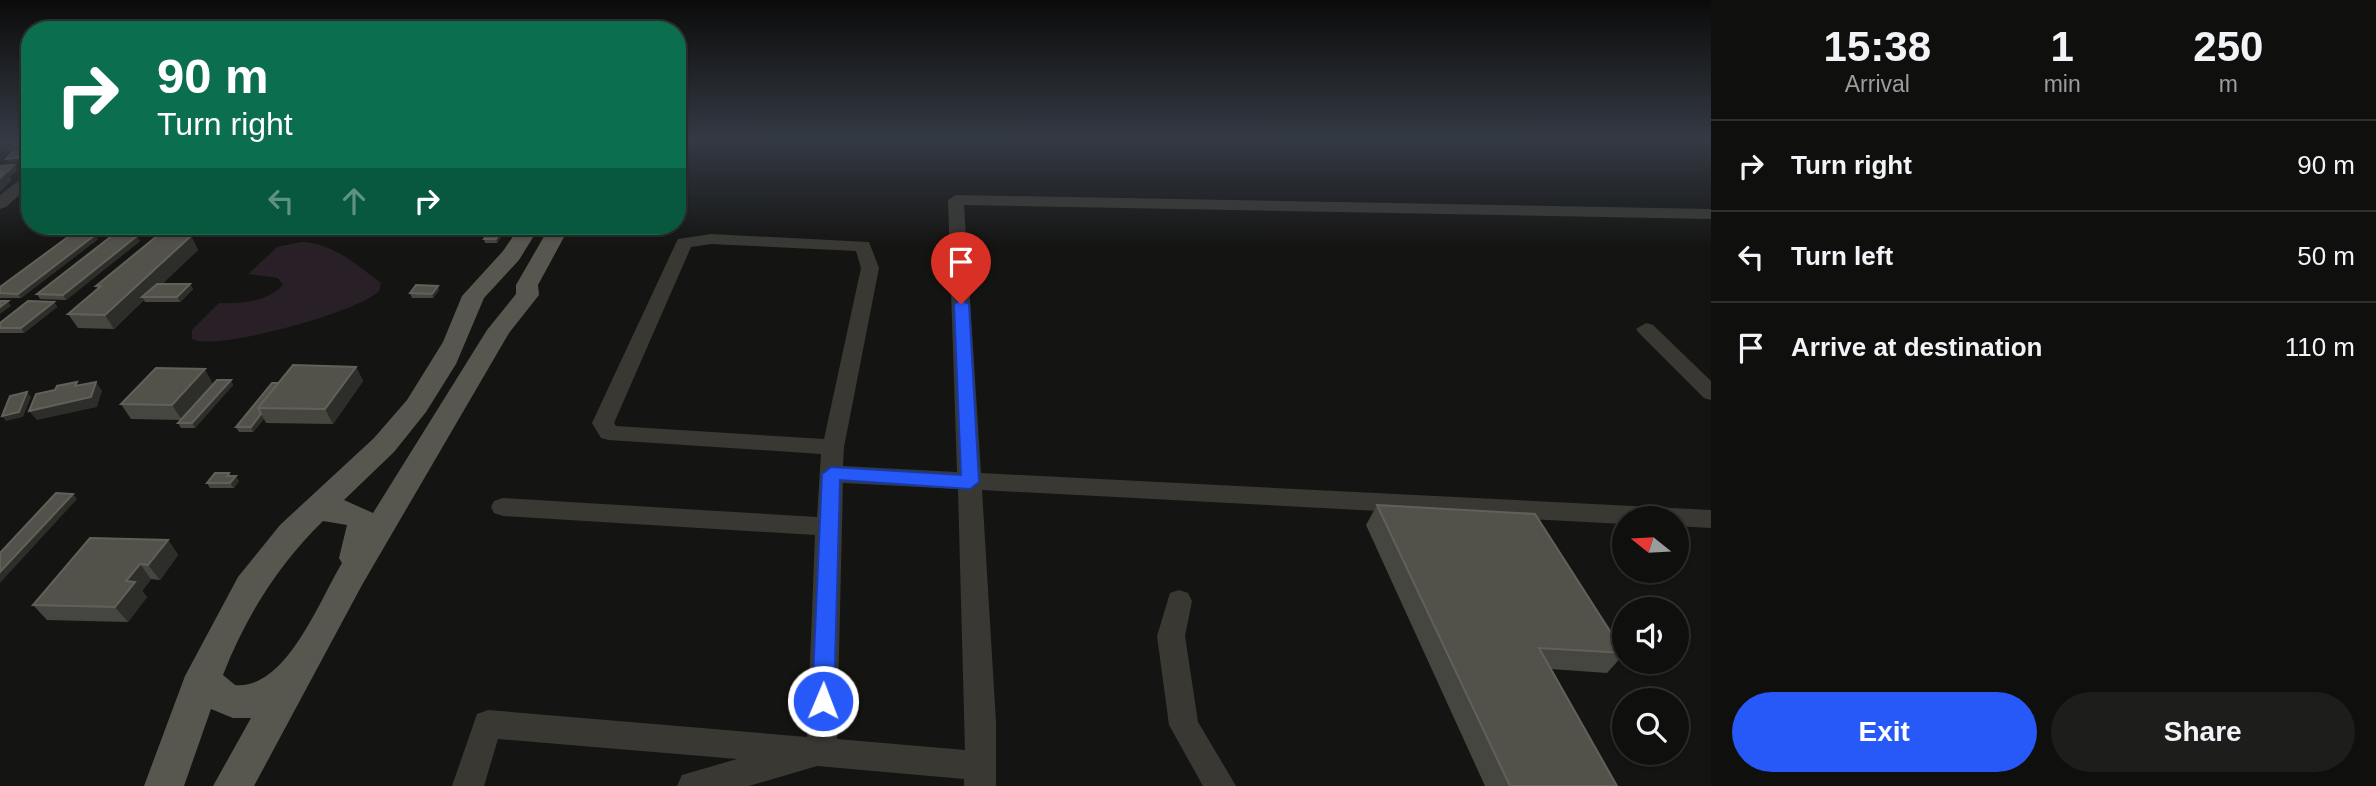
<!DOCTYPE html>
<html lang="en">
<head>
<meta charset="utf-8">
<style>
	body { margin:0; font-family:Helvetica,sans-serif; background:#1d1d1c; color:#f1f3f6; height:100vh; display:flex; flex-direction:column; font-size:26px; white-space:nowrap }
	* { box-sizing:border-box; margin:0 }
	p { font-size:23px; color:#9b9c9e }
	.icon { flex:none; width:38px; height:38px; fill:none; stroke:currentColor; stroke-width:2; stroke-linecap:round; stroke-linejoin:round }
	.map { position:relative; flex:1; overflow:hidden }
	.panel { display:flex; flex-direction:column; background:#0f0f0e; width:665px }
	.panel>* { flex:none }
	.banner { position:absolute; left:21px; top:21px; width:665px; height:214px; border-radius:28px; box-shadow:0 2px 5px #0004,0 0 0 2px #2f2f2e; background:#0b6e4f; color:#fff; overflow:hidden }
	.needle { width:46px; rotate:288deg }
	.fabs { position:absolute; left:1612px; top:506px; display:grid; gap:14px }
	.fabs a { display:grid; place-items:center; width:77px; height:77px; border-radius:50%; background:#0f0f0e; box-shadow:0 2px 5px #0004,0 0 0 2px #2f2f2e; font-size:35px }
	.pin { position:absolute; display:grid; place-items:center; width:60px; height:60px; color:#fff; margin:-72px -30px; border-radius:50% 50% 50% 0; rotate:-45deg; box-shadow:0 0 7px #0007 }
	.pin .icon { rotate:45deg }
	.me { position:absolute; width:77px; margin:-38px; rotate:1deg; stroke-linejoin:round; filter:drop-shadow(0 0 5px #0008) }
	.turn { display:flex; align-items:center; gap:24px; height:147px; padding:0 21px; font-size:32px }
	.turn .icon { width:91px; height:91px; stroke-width:2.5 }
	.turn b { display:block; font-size:49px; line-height:60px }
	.lanes { display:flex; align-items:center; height:66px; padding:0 21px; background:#0003; justify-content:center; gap:35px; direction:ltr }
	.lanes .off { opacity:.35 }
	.eta { display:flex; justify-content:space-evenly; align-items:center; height:119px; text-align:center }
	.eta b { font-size:42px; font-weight:700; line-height:49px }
	.primary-button { display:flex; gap:14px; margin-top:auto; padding:14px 21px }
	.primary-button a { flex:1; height:80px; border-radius:42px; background:#2659f8; color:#fff; font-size:28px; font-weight:700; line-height:80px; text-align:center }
	.primary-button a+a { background:#1d1d1c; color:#f1f3f6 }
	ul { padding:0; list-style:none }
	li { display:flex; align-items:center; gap:21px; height:91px; padding:0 21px; border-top:2px solid #2f2f2e }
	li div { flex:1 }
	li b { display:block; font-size:26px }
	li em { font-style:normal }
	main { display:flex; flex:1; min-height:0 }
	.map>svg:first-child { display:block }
	.green { fill:#292027 }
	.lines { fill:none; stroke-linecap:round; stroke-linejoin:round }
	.minor { fill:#393833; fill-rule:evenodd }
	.major { fill:#58574f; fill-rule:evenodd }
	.wall { fill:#464640 }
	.shaded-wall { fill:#2d2d29 }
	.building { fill:#52524b; stroke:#626059; stroke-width:2 }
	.route { fill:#2659f8; stroke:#193aa1; stroke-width:2 }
</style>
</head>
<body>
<main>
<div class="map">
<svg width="1711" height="786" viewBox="0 0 1711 786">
	<rect width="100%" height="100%" fill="#141412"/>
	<path class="green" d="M301,242c34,2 53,21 80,41l-2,8c-18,20 -163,61 -187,48v-9l27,-27c22,1 48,-1 64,-18l-5,-7 -30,-4 29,-27z"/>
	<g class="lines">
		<g class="minor">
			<path d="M30,172v13l-24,22 -6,2v-14z"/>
			<path d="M956,195l755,14v10l-747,-14 17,268 730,37v18l-35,-2v-8h-52v6l-642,-34 14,232v64h-32v-7l-147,-13 -68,20h-72l5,-11 55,-16 -239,-20 -14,47h-32l25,-72 11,-4 319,27 8,-202 -312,-19 -9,-3 -3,-6 3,-6 9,-3 314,19 4,-63 -212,-14 -8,-2 -9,-15 84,-180 2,-4 33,-5 158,8 10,26 -35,179 -1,19 114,6 -9,-272zM711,244l145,7 5,17 -37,171 -208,-13 -2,-3 77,-176zM843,483l115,6 7,261 -128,-11z"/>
			<path d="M1646,323l7,2 58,56v19l-7,-2 -65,-65 -3,-4z"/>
			<path d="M1179,590l9,3 4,8 -7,35 13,86 38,64h-33l-34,-61 -12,-89 13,-43z"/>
		</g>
		<path class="major" d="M520,226h20l-21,34 -35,38 -28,66 -30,48 -32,40 -50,48 29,13 114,-183 29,-36v-9l34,-59h20l-32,59 1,10 -30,38 -147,252 -108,201h-41l38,-68h-18l-22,-9 -27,77h-40l41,-110 53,-99 42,-52 94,-87 33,-38 36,-58 19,-46 41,-45zM323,521l24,4 -8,33 3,5c-23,38 -56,127 -107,122l-12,-10c23,-59 55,-110 100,-154z"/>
	</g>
	<g class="wall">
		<path d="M501,230l2,4 -6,9h-12l-1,-4z"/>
		<path d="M191,236l7,14 -36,34h28l3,5 -13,13h-35l-1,-2 -30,29 -36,-1 -10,-14 30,-25 -2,-3z"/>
		<path d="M98,239l-77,59h-21v-11z"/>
		<path d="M140,241l-74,59 -26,-1 -3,-5z"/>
		<path d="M438,286l1,4 -6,8h-21l-2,-5z"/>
		<path d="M54,302l3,5 -33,26h-24v-5z"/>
		<path d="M356,367l7,14 -30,43 -67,-1 -2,-4 -11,13h-14l-3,-5 42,-44z"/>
		<path d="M231,380l2,5 -38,43h-14l-3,-5 3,-3 -50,-1 -10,-15z"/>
		<path d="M229,473l2,3 8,5 -5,7h-24l-3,-5z"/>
		<path d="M1377,505l247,149 -17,19 -56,-4 66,117h-132l-119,-261z"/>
		<path d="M168,540l10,15 -18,25 -9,-1 -9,12 5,6 -19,25 -81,-2 -14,-15z"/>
	</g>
	<g class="shaded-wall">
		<path d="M14,138h5l3,4 8,-1v9l-10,2 -2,-4 -2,2 -16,3v-9z"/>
		<path d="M28,151l2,5 -5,5 -16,2 -3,-4z"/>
		<path d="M14,165l3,4 -6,7h-2l3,4 -12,12v-14z"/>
		<path d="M501,230l2,4 -6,9 -1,-4z"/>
		<path d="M95,235l3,4 -77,59 -3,-4z"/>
		<path d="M137,236l3,5 -74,59 -3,-5z"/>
		<path d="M191,236l7,14 -50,47h-6l2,3 -30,29 -9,-14z"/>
		<path d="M190,284l3,5 -13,13 -3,-5z"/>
		<path d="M438,286l1,4 -6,8 -1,-4z"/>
		<path d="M8,301l3,5 -11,8v-7z"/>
		<path d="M54,302l3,5 -33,26 -3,-5z"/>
		<path d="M356,367l7,14 -30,43 -8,-15z"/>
		<path d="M205,369l8,15 -31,36 -10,-15z"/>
		<path d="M231,380l2,5 -38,43 -3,-5z"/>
		<path d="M96,382l6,9 -5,16 -60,13 -8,-9z"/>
		<path d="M27,392l4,5 -8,20 -17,4 -4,-5z"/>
		<path d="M261,414l3,5 -11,13 -2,-5z"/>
		<path d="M236,476l3,5 -5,7 -4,-5z"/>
		<path d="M73,494l4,5 -77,84v-11z"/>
		<path d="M168,540l10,15 -18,25 -12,-15z"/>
		<path d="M140,564l11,15 -9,12 5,6 -19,25 -13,-15 11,-26z"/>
	</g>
	<g class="building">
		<path d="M0,138h14l-3,4 -11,2z"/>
		<path d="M20,138h10v3l-15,3z"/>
		<path d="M28,151l-5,6 -17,2 6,-7z"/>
		<path d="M14,165l-6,6 -8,1v-6z"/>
		<path d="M7,171l-7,7v-5z"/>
		<path d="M490,229l11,1 -5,9h-12z"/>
		<path d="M72,234l23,1 -77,59 -18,-1v-6z"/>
		<path d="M113,235l24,1 -74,59 -26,-1z"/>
		<path d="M157,236h34l-86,79 -37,-1 33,-28h-5z"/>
		<path d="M157,284h33l-13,13h-35z"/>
		<path d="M416,285l22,1 -6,8 -22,-1z"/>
		<path d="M0,301h8l-8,6z"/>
		<path d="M28,301l26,1 -33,26h-21v-5z"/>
		<path d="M293,365l63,2 -31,42 -67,-1z"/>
		<path d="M156,368l49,1 -33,36 -51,-1z"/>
		<path d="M217,380h14l-39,43h-14z"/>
		<path d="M77,382l-2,4 21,-4 -5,15 -62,14 7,-17 19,-4 2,-4z"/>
		<path d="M272,383h6l-20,25 3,6 -10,13h-15z"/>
		<path d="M27,392l-8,20 -17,4 8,-20z"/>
		<path d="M215,473h14l-2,3h9l-6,7h-23z"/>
		<path d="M56,493l17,1 -73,78v-19z"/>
		<path d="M1377,505l158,9 89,139 -85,-5 78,138h-107z"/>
		<path d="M90,538l78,2 -20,25 -8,-1 -14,17 9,1 -20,25 -82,-2z"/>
	</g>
	<linearGradient id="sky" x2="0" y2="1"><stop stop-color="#0b0b0a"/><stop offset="0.56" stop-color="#343a44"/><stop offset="1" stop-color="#343a44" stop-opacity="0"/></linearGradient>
	<rect width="1711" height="248" fill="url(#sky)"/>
	<path class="route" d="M961,300l8,4 10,178 -9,7 -130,-9 -6,221 -3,7 -8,3 -8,-3 -3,-7 10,-227 9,-7 130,8 -7,-171z"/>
</svg>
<div class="fabs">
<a><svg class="needle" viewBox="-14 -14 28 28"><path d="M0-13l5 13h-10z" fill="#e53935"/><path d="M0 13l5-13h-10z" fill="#9b9c9e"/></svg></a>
<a><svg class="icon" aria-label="sound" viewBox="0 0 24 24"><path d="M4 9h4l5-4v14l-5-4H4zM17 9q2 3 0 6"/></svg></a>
<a><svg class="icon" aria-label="search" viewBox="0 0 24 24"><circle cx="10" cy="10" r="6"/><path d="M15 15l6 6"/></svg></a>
</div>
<div class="pin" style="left:961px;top:304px;background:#d93025"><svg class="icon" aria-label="arrive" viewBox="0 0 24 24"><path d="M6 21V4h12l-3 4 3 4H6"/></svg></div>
<svg class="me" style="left:823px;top:701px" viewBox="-20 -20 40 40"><circle r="17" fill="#2659f8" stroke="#fff" stroke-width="3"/><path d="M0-11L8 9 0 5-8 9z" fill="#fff"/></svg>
<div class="banner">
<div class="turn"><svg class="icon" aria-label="right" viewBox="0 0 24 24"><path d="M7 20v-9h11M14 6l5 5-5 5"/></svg><div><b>90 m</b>Turn right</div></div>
<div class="lanes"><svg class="icon off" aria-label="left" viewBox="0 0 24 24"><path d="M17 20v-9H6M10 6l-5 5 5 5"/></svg><svg class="icon off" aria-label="ahead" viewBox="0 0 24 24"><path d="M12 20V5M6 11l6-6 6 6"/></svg><svg class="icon" aria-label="right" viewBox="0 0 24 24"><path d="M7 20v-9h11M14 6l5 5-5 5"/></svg></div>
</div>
</div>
<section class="panel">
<div class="eta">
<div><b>15:38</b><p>Arrival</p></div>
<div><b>1</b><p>min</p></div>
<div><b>250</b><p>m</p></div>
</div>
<ul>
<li><svg class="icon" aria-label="right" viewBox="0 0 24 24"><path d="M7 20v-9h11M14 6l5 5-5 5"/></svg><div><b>Turn right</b></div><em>90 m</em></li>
<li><svg class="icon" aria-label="left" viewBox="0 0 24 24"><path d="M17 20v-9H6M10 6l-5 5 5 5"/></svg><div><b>Turn left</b></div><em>50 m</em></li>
<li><svg class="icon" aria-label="arrive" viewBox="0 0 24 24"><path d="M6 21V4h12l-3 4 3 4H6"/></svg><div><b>Arrive at destination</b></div><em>110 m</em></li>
</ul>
<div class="primary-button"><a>Exit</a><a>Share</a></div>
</section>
</main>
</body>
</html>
